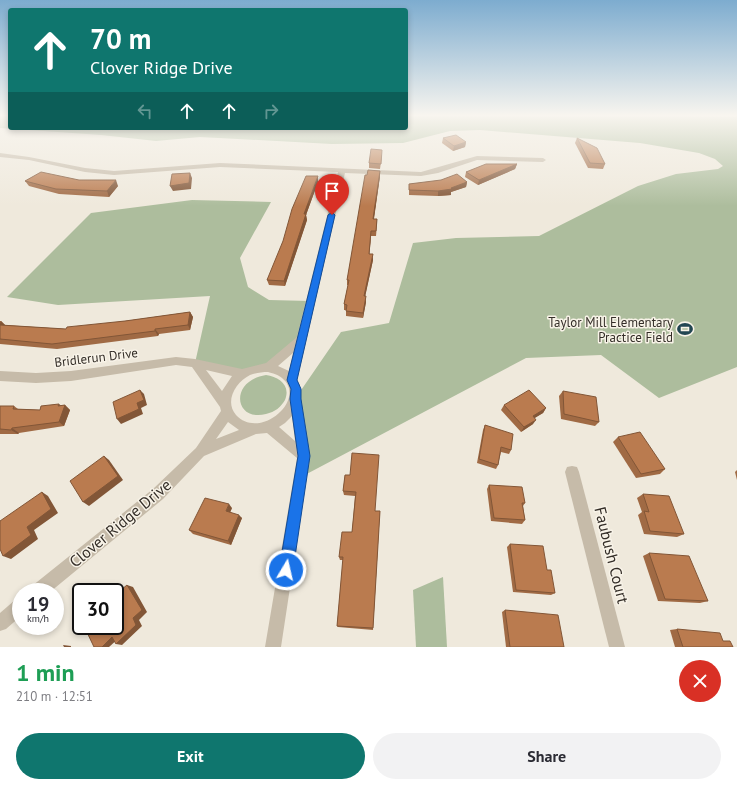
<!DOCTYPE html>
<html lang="en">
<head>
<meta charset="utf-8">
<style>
	body { margin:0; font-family:"PT Sans",sans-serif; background:#f2f2f3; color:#2b2b33; height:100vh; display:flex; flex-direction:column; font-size:15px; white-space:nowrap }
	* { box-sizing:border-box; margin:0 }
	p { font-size:13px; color:#7c7c81 }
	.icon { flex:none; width:22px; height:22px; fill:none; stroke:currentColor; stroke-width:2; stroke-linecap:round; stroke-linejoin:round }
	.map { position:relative; height:647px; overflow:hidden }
	.panel { display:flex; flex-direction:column; background:#fff; flex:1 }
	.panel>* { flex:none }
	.top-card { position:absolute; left:8px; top:8px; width:400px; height:122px; border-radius:4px; box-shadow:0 2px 6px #0003; background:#0f766e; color:#fff; overflow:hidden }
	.speed { position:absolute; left:12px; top:583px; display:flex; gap:8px; font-size:20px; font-weight:700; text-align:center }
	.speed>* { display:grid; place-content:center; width:52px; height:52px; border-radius:50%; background:#fff; box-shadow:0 2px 6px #0003; line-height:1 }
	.speed small { font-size:10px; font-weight:400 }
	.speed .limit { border:2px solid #111; border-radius:6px; background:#fff; color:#111 }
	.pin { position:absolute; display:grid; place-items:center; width:34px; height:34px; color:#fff; margin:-41px -17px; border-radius:50% 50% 50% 0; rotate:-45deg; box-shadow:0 0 4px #0007 }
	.pin .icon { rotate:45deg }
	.me { position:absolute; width:44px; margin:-22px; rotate:9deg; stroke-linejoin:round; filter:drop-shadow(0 0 3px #0008) }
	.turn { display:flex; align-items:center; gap:14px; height:84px; padding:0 16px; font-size:18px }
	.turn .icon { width:52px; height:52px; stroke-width:2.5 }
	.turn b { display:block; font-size:28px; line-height:34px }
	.lanes { display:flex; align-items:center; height:38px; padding:0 16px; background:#0003; justify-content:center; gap:20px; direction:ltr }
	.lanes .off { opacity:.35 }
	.round { display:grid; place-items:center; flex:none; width:42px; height:42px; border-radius:21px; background:#f2f2f3 }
	.head { display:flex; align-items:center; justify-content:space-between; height:68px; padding:0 16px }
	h1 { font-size:24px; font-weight:700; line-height:30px; color:#1e9e55 }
	.cta { display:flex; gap:8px; margin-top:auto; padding:8px 16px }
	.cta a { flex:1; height:46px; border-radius:24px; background:#0f766e; color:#fff; font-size:16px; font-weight:700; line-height:46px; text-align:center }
	.cta a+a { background:#f2f2f3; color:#2b2b33 }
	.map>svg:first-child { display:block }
	.green { fill:#adbd9d }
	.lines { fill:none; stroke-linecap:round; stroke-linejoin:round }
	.minor { fill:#c6bba9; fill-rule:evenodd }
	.wall { fill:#a06a44 }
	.shaded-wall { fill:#825637 }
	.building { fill:#ba7b4f; stroke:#825637 }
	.route { fill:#1a73e8; stroke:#114b97 }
	.labels { text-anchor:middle; stroke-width:3; stroke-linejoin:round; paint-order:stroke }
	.poi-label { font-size:13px; fill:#342e28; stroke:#f8f3e8; text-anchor:end }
	.street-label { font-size:13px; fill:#342e28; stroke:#f8f3e8 }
	.near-street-label { font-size:16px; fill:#342e28; stroke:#f8f3e8 }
</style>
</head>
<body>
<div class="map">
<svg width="737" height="647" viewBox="0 0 737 647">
	<rect width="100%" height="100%" fill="#efe9dc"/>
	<g class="green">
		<path d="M0,116h10v12h396v-12l331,1v250l-78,31 -58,-43 -75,3 -225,119 -6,-78 46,-67 48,-9 24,-80 43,-5 83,-2 99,-50 38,-12 42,-5 5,-3 -8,-7 -16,-6 -59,-10 -160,-13 -30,1 -47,12 -71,1 -132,-7 -44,4 -55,-6 -101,-7z"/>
		<path d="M192,200l79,2 -31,56 8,29 21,13 41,1 -9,39 -32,27 -27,7 -47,-11 15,-67 -152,9 -51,-8 84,-84z"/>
		<path d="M266,375c13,2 25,10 19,25 -4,7 -10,12 -19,14 -32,8 -37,-33 0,-39z"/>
		<path d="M443,577l4,70h-31l-3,-57z"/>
	</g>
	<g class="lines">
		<g class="minor">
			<path d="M0,153l29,4 56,11 29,3 106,-8 201,9 56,-16 66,2 3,2 -3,2 -66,-2 -39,13 -17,3 -76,-3 -48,208 3,4v13l10,58 -29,191h-16l32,-189 -30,-25 -11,1 -52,22 -41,43 -113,93h-20l2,-6 121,-97 43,-41 25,-37 -1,-4 -28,-40 -16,-2 -105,16 -35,2 -36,-2v-10l36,2 35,-2 105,-14 19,2 47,10 24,-6 31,-26 41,-165 -118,-5 -106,8 -29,-3 -56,-12 -29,-3zM293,353l-4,18 -11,-5zM206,370l26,6 -10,15zM268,372c4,1 11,3 14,6 26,21 -22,63 -46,37 -12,-14 0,-33 14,-40 6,-2 12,-3 18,-3zM292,416l3,25 -16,-14 6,-4zM228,422l11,8 -23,9z"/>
			<path d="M572,466l5,1 2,5 46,175h-16l-44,-175 2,-5z"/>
			<path d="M21,598v18l-15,13 -6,2v-18l15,-13z"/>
		</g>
	</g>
	<g class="wall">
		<path d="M443,138l23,4 -1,5 -12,4 -11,-8z"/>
		<path d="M577,138l28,26 -2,5 -15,-1 -13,-25z"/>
		<path d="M382,155l-2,14 -11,-1v-5z"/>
		<path d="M517,164l-2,5 -37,16 -13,-8 1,-5z"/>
		<path d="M380,171v5l-6,43h3v5l-1,12h-5l-2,18 4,6 -8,36 1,6 -3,16 -17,-2v-6h-2v-6l4,-19h-1v-5l20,-105z"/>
		<path d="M79,180l39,6 -9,11 -50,-3 -30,-8 -4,-5z"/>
		<path d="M318,182l-12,33 1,5 -22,66 -16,-1 -2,-5z"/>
		<path d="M467,182l-1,5 -15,5v3l-13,1 -29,-1v-11z"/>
		<path d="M190,312l3,5 -3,13 -31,4 -1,2 -101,13 -57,-5v-23h1l4,4 61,4 59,-8z"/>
		<path d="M563,391l36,31 -4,4 -34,-7 -2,-23z"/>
		<path d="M65,405l5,5 -6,16 -45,7 -1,1h-18v-28h14l4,3 22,1z"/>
		<path d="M504,405l42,3 -3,5 -9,5 -1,6 -12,8 -20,-22z"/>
		<path d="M485,425l26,25 -2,4 -8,-2 -3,13 -2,4 -19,-6 6,-33z"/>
		<path d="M618,437l47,32 -5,5 -24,4 -23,-36z"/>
		<path d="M737,470v10l-2,-8z"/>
		<path d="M345,475l30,36h5l-7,119 -35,-3 -1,-1 6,-66h-3l-1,-3 13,-25 3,-36 -11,-1 -1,-4z"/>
		<path d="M489,485l36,18 -2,3 2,14 -3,4 -31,-3 -4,-32z"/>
		<path d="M643,494l41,40 -7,3 -33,-3 -6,-19 4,-3 -5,-14z"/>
		<path d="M232,508l-2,4 12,6 -11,27 -38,-11 -4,-4z"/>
		<path d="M510,544l37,26 8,23 -4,2 -38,-3 -6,-45z"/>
		<path d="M649,553l59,48 -8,2 -42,-2 -15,-45z"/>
		<path d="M505,610l59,37h-58l-4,-35z"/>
		<path d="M677,629l46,12 10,6h-58l-5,-17z"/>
	</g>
	<g class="shaded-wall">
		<path d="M466,142l-1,5 -12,4 1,-5z"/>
		<path d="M517,164l-2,5 -37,16 1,-5z"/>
		<path d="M380,171v5l-7,48v-5z"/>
		<path d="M190,173l2,5 -1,11 -18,2 -3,-5z"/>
		<path d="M318,176v6l-12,33 1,5 -22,66 -1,-5 20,-67z"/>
		<path d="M116,180l2,6 -9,11 -2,-6z"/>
		<path d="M467,182l-1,5 -15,5v3l-13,1v-5l13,-3z"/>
		<path d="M371,231v5l-2,23v-5z"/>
		<path d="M373,254v6l-9,42v-6z"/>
		<path d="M366,296v6l-3,16v-5z"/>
		<path d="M190,312l3,5 -3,13 -2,-5z"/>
		<path d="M1,321l6,6h-7v-4z"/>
		<path d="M155,329l4,5 -1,2 -3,-5z"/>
		<path d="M140,390l4,4 3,11 -6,3 2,6 -22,10 -4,-5 20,-16z"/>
		<path d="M59,404l5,4 1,-3 5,5 -6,16 -5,-4 -1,-16z"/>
		<path d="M546,408l-3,5 -13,8 3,-5z"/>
		<path d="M536,420l-3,4 -12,8 3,-5z"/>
		<path d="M12,428l7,5 -1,1 -7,-4z"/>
		<path d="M104,456l5,4 14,20 -34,26 -6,-4z"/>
		<path d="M42,492l6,4 10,17 -24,17 4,9 -27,20 -8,-3 24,-29z"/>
		<path d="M229,504l3,4 -3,7 -3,-4z"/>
		<path d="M239,515l3,3 -11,27 -3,-4z"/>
		<path d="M127,585l6,2 14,25 -8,8 3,6 -20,19 -6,-1 17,-26z"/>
		<path d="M112,637l7,1 -10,9h-7z"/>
		<path d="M63,645l8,1v1h-7z"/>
	</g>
	<g class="building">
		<path d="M456,135l10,7 -12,4 -11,-8z"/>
		<path d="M577,138l20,10 8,16 -15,-1z"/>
		<path d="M371,149l11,1 -1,14 -12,-1z"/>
		<path d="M486,164h31l-38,16 -13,-8z"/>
		<path d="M368,170l12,1 -7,48h4l-1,12h-5l-2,23h4l-9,42h2l-3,17 -17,-2 1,-6 -3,-1 5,-24h-2l18,-105h2z"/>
		<path d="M41,172l38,8h37l-9,11 -51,-2 -31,-8z"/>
		<path d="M190,173l-1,10 -19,3 2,-12z"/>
		<path d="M457,174l10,8 -16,6 1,1 -14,2 -29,-1v-6l32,-4z"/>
		<path d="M306,176h12l-14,38h2l-22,67 -17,-1 16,-39 9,-32z"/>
		<path d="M190,312l-2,13 -33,4v2l-103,13 -52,-5v-14l66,4 1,-2 58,-6z"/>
		<path d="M140,390l4,10 -7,3 2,6 -22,10 -4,-17z"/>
		<path d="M529,390l17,18 -13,8 3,4 -12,7 -20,-22z"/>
		<path d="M563,391l33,6 3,25 -35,-8z"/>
		<path d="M59,404l-1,2 7,-1 -6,17 -47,6 -1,2 -11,-1v-23h14l-1,3 27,1 1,-4z"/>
		<path d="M485,425l28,9 -2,16 -10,-3 -3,18 -19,-6z"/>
		<path d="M640,432l25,37 -24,5 -23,-37z"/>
		<path d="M352,453l27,2 -4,56h5l-7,117 -36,-2 6,-69h-4l3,-25h10l4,-40 -13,-1 2,-16h5z"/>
		<path d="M104,456l14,20 -35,26 -13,-21z"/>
		<path d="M489,485l33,2 3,16h-3l3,17 -31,-2z"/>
		<path d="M42,492l9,17 -24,18 4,8 -28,21 -3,-7v-28z"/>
		<path d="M643,494l26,2 15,38 -34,-3 -6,-20 5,1z"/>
		<path d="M205,498l24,6 -3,7 13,4 -11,26 -39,-11z"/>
		<path d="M510,544l33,2 4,24h4l4,23 -39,-3z"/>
		<path d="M649,553l40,3 19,45 -43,-2z"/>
		<path d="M127,585l15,25 -9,8 3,7 -20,19 -4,-7 -10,10h-8l-10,-21h31v-31z"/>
		<path d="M505,610l53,5 6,32h-54z"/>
		<path d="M677,629l43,4 3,8h7l3,6h-50z"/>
	</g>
	<linearGradient id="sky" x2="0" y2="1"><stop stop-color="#7daccf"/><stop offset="0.56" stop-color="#f8f5ef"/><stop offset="1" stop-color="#f8f5ef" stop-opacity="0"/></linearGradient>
	<rect width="737" height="206" fill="url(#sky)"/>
	<path class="route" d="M332,212l3,3 -38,165 4,9v10l9,57 -17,114 -2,5 -5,2 -5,-2 -2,-5 19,-114 -8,-57 1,-10 -4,-9 41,-165z"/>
	<defs>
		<symbol id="stadium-bare" viewBox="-9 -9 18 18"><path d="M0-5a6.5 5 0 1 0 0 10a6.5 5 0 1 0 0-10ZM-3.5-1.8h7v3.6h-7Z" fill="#224652" stroke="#f8f3e8" stroke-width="2.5" paint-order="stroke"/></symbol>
	</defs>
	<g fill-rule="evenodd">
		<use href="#stadium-bare" x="674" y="318" width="22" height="22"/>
	</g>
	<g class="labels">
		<g class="poi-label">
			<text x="673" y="327">Taylor Mill Elementary<tspan x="673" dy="15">Practice Field</tspan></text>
		</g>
		<g class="street-label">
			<text transform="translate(96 357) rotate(-7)" y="5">Bridlerun Drive</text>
		</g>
		<g class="near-street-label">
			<text transform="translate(120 523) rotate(-40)" y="6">Clover Ridge Drive</text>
			<text transform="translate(612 555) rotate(76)" y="6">Faubush Court</text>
		</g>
	</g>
</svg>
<div class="speed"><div>19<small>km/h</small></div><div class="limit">30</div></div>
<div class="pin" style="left:332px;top:215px;background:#d93025"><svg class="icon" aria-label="arrive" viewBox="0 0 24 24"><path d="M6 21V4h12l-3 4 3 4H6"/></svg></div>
<svg class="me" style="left:286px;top:570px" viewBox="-20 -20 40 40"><circle r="17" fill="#1a73e8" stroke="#fff" stroke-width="3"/><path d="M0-11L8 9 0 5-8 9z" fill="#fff"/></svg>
<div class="top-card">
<div class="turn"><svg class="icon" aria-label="ahead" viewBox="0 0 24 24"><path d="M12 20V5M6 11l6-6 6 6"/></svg><div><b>70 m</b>Clover Ridge Drive</div></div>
<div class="lanes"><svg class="icon off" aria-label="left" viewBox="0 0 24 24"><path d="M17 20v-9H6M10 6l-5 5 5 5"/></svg><svg class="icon" aria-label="ahead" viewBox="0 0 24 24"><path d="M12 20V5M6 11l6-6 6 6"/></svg><svg class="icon" aria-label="ahead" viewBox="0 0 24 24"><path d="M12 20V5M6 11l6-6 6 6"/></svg><svg class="icon off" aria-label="right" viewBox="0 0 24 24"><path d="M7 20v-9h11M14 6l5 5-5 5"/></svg></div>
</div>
</div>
<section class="panel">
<div class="head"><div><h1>1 min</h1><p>210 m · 12:51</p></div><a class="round" style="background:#d93025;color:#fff"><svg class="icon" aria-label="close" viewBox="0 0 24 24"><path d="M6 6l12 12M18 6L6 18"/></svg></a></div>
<div class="cta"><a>Exit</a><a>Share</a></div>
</section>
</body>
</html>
